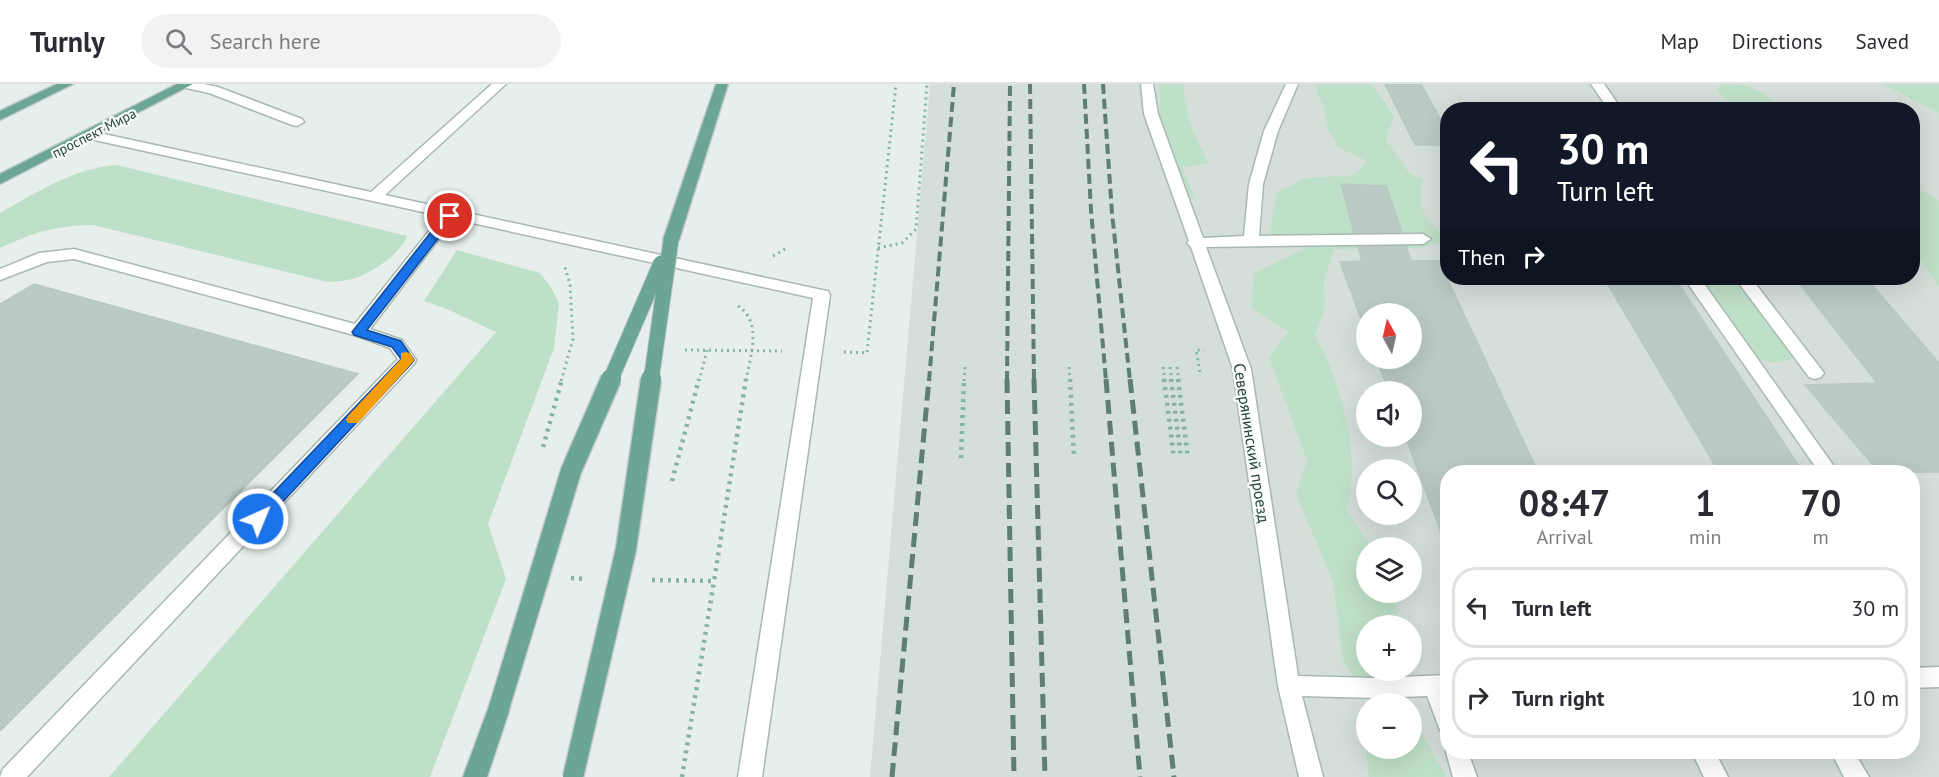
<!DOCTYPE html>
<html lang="en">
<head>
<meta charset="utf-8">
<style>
	body { margin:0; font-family:"PT Sans",sans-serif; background:#f2f2f3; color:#2b2b33; height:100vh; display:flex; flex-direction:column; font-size:22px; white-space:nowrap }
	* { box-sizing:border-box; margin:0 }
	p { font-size:20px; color:#7c7c81 }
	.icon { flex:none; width:33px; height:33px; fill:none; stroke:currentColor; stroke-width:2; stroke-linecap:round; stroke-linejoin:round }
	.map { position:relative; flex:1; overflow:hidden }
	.panel { position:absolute; left:1440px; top:381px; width:480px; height:294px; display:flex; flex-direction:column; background:#fff; border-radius:24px; box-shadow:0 6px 24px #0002 }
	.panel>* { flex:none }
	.banner { position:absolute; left:1440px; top:18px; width:480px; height:183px; border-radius:24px; box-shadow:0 6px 24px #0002; background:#111827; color:#fff; overflow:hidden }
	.needle { width:39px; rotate:352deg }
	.buttons { position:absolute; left:1356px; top:219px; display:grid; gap:12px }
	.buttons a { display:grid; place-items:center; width:66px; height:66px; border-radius:50%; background:#fff; box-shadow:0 6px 24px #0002; font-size:30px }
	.pin { position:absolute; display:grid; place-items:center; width:51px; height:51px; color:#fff; margin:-26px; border:3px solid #fff; border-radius:50%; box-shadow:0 2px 6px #0007 }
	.me { position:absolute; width:66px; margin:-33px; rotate:44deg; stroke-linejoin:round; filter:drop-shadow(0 0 4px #0008) }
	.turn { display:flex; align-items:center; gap:21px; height:126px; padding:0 18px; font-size:27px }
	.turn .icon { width:78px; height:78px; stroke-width:2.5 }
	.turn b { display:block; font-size:42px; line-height:51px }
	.then { display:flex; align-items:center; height:57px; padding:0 18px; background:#0003; gap:12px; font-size:22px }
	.eta { display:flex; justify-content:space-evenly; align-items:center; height:102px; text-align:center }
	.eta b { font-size:36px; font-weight:700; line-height:42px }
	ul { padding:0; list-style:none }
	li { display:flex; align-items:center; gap:18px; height:81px; margin:0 12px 9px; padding:0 6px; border:3px solid #e1e1e2; border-radius:24px }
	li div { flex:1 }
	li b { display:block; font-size:22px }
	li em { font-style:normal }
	header { display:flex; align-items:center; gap:36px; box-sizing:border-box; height:84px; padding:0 30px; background:#fff; border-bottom:2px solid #e1e1e2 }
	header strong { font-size:28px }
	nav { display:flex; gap:33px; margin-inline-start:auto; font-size:21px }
	.search { width:420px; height:54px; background:#f2f2f3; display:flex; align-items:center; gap:15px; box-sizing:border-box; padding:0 21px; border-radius:33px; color:#7c7c81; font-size:22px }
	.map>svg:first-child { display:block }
	.built { fill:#d4dfda; fill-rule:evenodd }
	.green { fill:#bfe0c8 }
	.building { fill:#bbcac4; stroke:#b8c9c2; stroke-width:1.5 }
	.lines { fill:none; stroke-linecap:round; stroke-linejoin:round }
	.minor-casing { stroke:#a8b8b2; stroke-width:3 }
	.major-casing { stroke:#c2cac8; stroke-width:3 }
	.path-far1 { stroke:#86b3a5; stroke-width:3; stroke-dasharray:2 4; stroke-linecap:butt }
	.path { stroke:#86b3a5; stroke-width:4.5; stroke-dasharray:3 5; stroke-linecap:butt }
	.minor { fill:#fff; fill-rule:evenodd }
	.major { fill:#6aa596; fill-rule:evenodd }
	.rail-far1 { stroke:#5f7d75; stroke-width:4; stroke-dasharray:10 5; stroke-linecap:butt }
	.rail { stroke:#5f7d75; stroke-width:5; stroke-dasharray:14 7; stroke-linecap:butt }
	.major-bridge-far1-casing { stroke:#c2cac8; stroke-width:17; stroke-linecap:butt }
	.major-bridge-casing { stroke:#c2cac8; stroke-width:23; stroke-linecap:butt }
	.major-bridge-far1 { stroke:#6aa596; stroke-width:15 }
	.major-bridge { stroke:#6aa596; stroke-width:20 }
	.route { fill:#1a73e8; stroke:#114b97; stroke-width:1.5 }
	.slow { fill:#f59e0b }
	.labels { text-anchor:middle; stroke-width:4.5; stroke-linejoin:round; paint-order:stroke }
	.far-street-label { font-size:14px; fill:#24423a; stroke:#f7fbf9 }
	.street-label { font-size:16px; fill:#24423a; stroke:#f7fbf9 }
</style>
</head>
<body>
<header>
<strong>Turnly</strong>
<div class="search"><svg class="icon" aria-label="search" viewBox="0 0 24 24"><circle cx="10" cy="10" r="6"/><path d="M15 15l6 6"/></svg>Search here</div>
<nav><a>Map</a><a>Directions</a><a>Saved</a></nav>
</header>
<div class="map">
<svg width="1939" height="693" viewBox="0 0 1939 693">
	<rect width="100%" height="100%" fill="#e6efeb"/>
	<path class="built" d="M930,0h1009v693h-1069zM1448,26h464v168h-464zM1366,230h46v44h-46zM1366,308h46v44h-46zM1366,386h46v44h-46zM1448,388h464v280h-464zM1366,464h46v44h-46zM1366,542h46v44h-46zM1366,620h46v44h-46z"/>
	<g class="green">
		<path d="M1159,0h25c1,36 10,49 25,80l-27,3 13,32c-51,-23 -32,-70 -36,-115z"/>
		<path d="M1317,0h55l22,32 -8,23 23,34 13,6c-5,34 4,38 25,61l-26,8 -87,1 -10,33 1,25 -10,29c25,41 48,126 31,173l25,38 -5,1v44l29,1 2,32 -31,1v44l33,1v2l-43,6 -13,-18 -10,-79 -37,-88 11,-33 -38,-104 19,-25 -37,-24 3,-35 52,-25 -36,-12 6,-43 30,-15 48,-3 13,-14 -28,-13 -11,-18 -5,-25 -7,-14z"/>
		<path d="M1722,0c30,0 39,7 61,25h-49l-17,-19z"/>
		<path d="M1883,0h56v29z"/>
		<path d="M117,81l290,71c-5,17 -38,39 -55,43 -7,2 -16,2 -24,3l-235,-57c-40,1 -57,7 -93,23v-35c38,-21 73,-45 117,-48z"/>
		<path d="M1912,101l27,16v86l-26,-37z"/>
		<path d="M457,166l83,23 11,14 8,16 -5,45 -66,176 18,55 -76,198h-321l387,-445 -47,-22 -25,-9z"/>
		<path d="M1696,194h42l52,69 4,11c-13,5 -25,7 -37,-1 -19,-11 -47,-60 -61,-79z"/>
		<path d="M1364,641h2v23h46v-19l10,4 24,44h-77z"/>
	</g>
	<g class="building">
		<path d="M1385,0h36l27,49v12h-33z"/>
		<path d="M1341,100l45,2 16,46 -48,1z"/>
		<path d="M1406,162l5,15h28l99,211h-90v67l-4,1 -39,-104h7v-44h-23l-13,-34h36v-44h-46v18l-26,-70 22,-1 -4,-14z"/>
		<path d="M1604,194h71l128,194h-84z"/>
		<path d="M1795,194h71l73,85v109h-60l-74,-87 72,-2z"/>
		<path d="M34,200l324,90 -358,357v-427z"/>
	</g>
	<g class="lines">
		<defs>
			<g id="minor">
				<path d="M181,0h23l14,3 84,32 2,3 -7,4 -5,-1 -83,-32 -27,-6z"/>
				<path d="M492,0h14l-121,111 437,95 6,1 2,4 -68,482h-24l75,-479 -359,-79 -84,110 32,11 14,20 -2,4 -387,413h-27l3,-8 395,-410 -8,-11 -36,-13 -280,-76 -27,3 -47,18v-11l39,-16 35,-4 281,75 86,-108 -351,-77 -5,-1 -2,-3 2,-3 5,-1 281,61z"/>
				<path d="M1141,0h12l5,30 45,124 41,-2 5,-52 15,-53 22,-47h12l-20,47 -15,53 -4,52 164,-2 8,5 -8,5 -217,3 45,122 47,307 77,2 73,-3v58l-8,-3 -13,-34 -52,2 -73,-2 21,81h-24l-21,-91 -45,-317 -42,-122 -4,-4 2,-2 -45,-127z"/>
				<path d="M1591,0h13l18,26h-13z"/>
				<path d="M1684,194h16l138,194h-19z"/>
				<path d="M1735,194h16l70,91 3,4 -3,4 -6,2 -6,-2z"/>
				<path d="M1939,583v20l-27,1v-20z"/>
				<path d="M1448,664v4h20l9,25h-24l-7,-25z"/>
				<path d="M1692,668h23l13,25h-24z"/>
				<path d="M1831,668h23l15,25h-25z"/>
			</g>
			<g id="major">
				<path d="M57,0h16l-73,36v-9z"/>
				<path d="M177,0h16l-193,100v-10z"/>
				<path d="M716,0h12l-49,156 -3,3h-10l-3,-3z"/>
				<path d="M499,614l8,3 3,7 -23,69h-24l28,-76z"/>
			</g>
		</defs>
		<use href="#minor" class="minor-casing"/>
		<use href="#major" class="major-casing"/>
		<g class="path-far1">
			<path d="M878,164l24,-5 14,-14 11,-145"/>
			<path d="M773,172l14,-8"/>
			<path d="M738,222c25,16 12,50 8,75"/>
			<path d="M685,266l97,1"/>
			<path d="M844,268l23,1 29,-269"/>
			<path d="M1069,283l1,14"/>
			<path d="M1163,283l2,14"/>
			<path d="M1170,283l2,14"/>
			<path d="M1177,283l2,14"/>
			<path d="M1200,288l-4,-22h8"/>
			<path d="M561,297l12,-42 -3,-54 -5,-18"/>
			<path d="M699,297l8,-31"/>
			<path d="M964,297l1,-15"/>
		</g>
		<g class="path">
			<path d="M1070,295l4,80"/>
			<path d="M1164,295l10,79"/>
			<path d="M1171,295l10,79"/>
			<path d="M1178,295l10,79"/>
			<path d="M543,363l19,-68"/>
			<path d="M961,374l3,-79"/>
			<path d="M672,397l27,-102"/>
			<path d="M571,494l16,1"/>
			<path d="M652,496l62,1 32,-202"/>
			<path d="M682,693l32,-196"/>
		</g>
		<use href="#minor" class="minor"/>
		<use href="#major" class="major"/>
		<g class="rail-far1">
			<path d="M1030,0l4,297"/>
			<path d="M1084,0l7,126 15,171"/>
			<path d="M1103,0l9,129 18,168"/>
			<path d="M929,297l25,-297"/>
			<path d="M1007,297l3,-297"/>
		</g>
		<g class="rail">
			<path d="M1007,295l7,398"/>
			<path d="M1034,295l11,398"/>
			<path d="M1106,295l34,398"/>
			<path d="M1130,295l44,398"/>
			<path d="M892,693l37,-398"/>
		</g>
		<defs>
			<g id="major-bridge-far1">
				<path d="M610,297l51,-118"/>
				<path d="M651,297l20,-141"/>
			</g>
			<g id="major-bridge">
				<path d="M499,624l72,-237 40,-92"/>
				<path d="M573,693l53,-228 25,-170"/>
			</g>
		</defs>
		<use href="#major-bridge-far1" class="major-bridge-far1-casing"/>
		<use href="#major-bridge" class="major-bridge-casing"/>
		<use href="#major-bridge-far1" class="major-bridge-far1"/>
		<use href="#major-bridge" class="major-bridge"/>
	</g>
	<path class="route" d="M450,128l4,1v5l-87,112 34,11 13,19 -2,3 -149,160h-10l-2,-4 2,-5 148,-155 -9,-12 -38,-12 -2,-3 94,-119z"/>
	<path class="slow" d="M406,268l4,1 4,7 -2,3 -54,60h-10l-2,-3 2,-4 53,-57v-6z"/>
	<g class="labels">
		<g class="far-street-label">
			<text transform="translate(94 49) rotate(-27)" y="5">проспект Мира</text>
		</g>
		<g class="street-label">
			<text transform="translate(1252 359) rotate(81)" y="6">Северянинский проезд</text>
		</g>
	</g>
</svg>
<div class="buttons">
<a><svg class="needle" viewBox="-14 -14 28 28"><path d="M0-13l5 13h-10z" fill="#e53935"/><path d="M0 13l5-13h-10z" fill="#7c7c81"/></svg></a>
<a><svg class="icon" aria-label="sound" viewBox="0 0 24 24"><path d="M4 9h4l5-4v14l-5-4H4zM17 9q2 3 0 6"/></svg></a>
<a><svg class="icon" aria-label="search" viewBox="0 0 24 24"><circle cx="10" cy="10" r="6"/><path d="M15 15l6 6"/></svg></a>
<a><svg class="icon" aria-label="layers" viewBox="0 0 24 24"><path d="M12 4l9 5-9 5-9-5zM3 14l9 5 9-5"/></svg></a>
<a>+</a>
<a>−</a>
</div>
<div class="pin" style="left:450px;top:132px;background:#d93025"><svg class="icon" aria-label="arrive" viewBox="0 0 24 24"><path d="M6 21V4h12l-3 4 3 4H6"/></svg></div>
<svg class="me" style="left:258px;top:435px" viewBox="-20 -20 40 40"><circle r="17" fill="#1a73e8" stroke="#fff" stroke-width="3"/><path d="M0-11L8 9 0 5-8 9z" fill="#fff"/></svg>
<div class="banner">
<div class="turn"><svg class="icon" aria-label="left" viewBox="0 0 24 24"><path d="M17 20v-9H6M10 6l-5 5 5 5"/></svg><div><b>30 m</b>Turn left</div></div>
<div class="then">Then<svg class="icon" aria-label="right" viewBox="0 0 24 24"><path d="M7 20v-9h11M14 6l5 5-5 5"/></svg></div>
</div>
<section class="panel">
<div class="eta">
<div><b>08:47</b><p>Arrival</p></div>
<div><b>1</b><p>min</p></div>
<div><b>70</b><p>m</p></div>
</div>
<ul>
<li><svg class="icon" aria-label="left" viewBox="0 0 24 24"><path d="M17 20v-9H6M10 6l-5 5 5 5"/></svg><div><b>Turn left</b></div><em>30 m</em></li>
<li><svg class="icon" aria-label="right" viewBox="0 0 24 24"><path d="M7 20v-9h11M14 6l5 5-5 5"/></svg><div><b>Turn right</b></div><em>10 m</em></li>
</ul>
</section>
</div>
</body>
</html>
